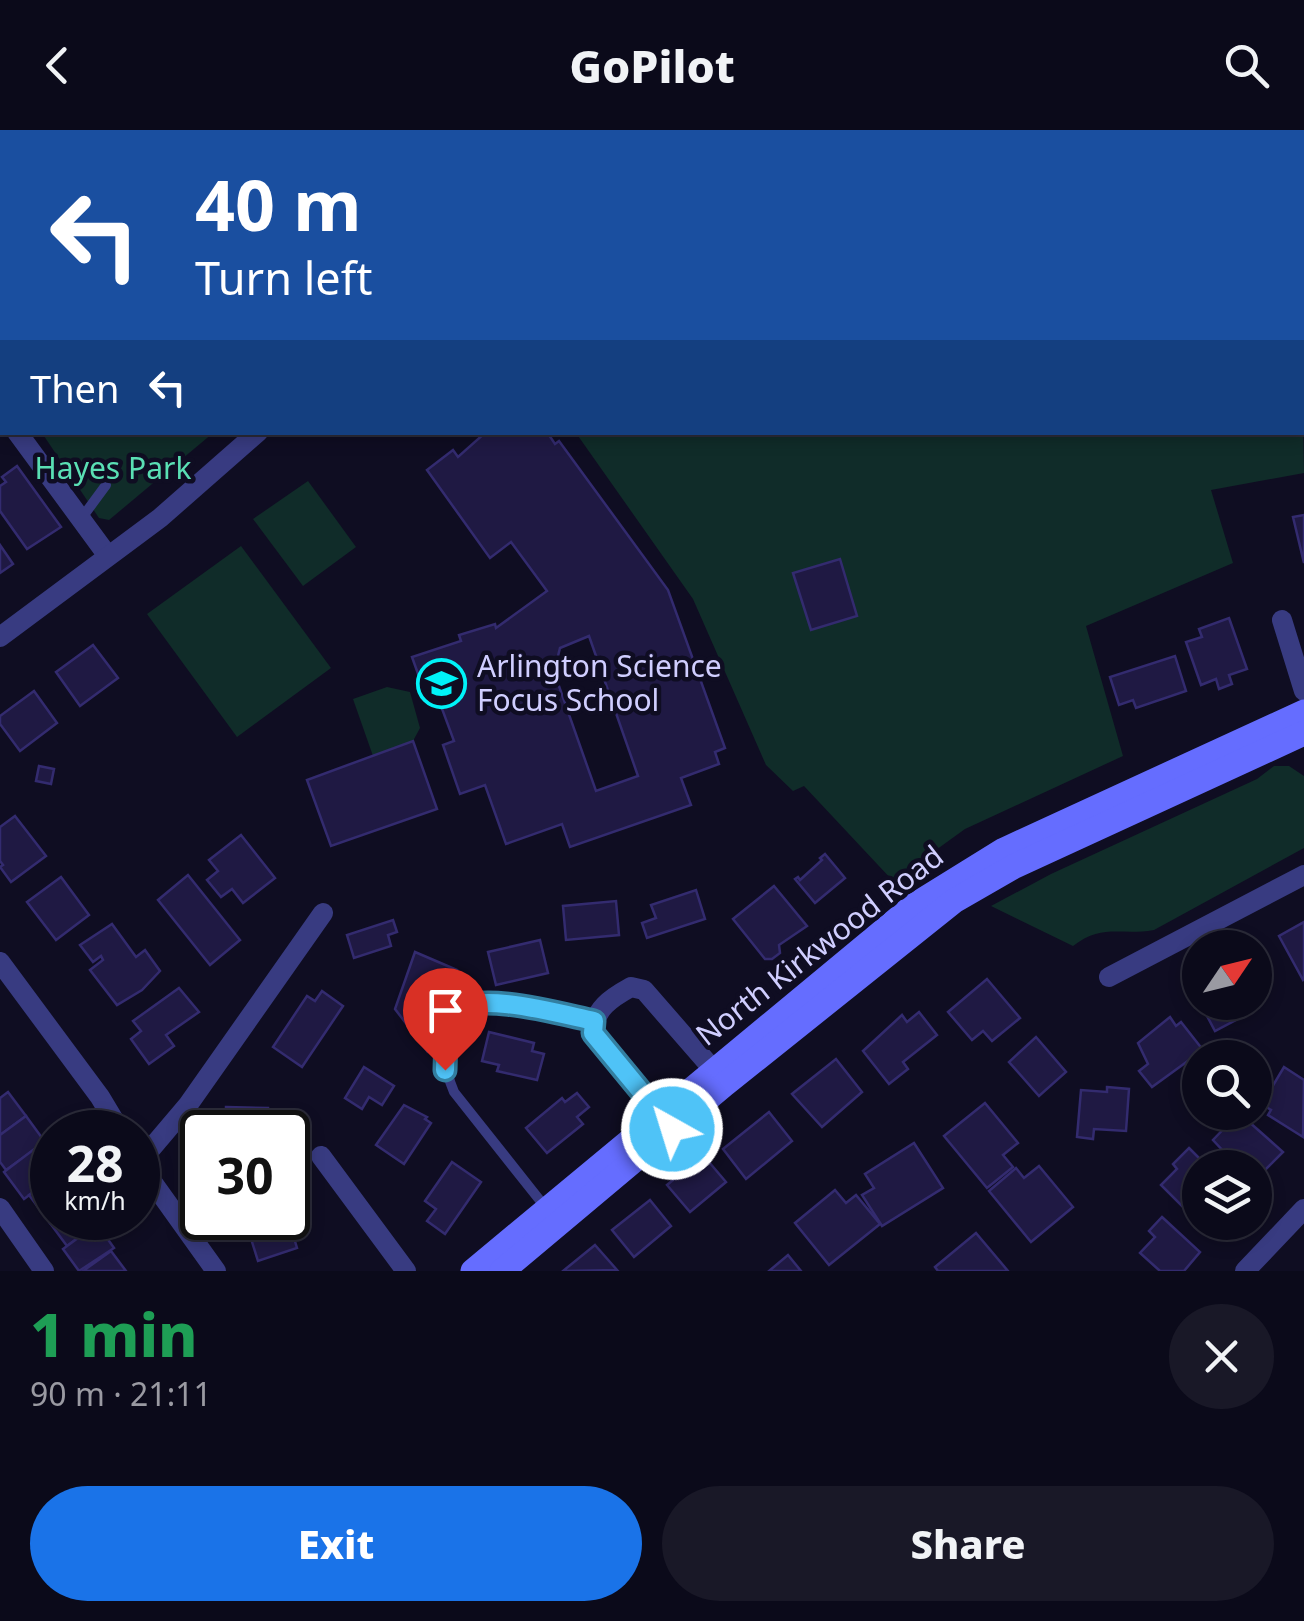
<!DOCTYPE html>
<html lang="en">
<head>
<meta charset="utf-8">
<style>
	body { margin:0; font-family:"Noto Sans",sans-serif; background:#191827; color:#f1f3f6; height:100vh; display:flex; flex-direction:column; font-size:38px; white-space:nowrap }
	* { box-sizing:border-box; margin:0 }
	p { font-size:32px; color:#9a9aa2 }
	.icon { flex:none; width:55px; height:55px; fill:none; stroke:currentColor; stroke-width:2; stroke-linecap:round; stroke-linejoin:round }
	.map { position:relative; height:1141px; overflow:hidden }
	.details { display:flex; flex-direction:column; background:#0b0a1a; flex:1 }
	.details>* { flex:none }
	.guide { position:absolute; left:0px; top:0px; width:1305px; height:305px; box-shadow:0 5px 15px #0003,0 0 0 2px #2b2b39; background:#1a4fa0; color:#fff; overflow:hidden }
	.needle { width:65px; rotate:55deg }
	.tools { position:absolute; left:1182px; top:800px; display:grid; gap:20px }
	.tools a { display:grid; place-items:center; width:90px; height:90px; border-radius:50%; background:#0b0a1a; box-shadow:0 5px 15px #0003,0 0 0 2px #2b2b39; font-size:50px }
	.speed { position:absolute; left:30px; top:980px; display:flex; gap:20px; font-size:50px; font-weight:700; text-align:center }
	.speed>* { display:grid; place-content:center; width:130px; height:130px; border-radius:50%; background:#0b0a1a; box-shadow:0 5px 15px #0003,0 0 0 2px #2b2b39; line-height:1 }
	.speed small { font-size:25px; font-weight:400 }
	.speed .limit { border:5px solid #111; border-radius:15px; background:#fff; color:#111 }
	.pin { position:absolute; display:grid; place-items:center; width:85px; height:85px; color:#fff; margin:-102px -42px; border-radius:50% 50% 50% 0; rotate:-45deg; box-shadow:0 0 10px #0007 }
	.pin .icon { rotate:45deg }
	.me { position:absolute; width:110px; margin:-55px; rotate:321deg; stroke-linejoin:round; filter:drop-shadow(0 0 8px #0008) }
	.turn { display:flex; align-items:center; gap:35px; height:210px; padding:0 30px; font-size:45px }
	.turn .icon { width:130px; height:130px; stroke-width:2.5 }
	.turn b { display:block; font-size:70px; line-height:85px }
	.then { display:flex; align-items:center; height:95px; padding:0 30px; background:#0003; gap:20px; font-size:38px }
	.round { display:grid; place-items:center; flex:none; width:105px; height:105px; border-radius:52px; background:#191827 }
	.head { display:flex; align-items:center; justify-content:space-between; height:170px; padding:0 30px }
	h1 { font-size:60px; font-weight:800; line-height:75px; color:#1e9e55 }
	.primary-button { display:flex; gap:20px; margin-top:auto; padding:20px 30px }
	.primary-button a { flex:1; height:115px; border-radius:60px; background:#1a73e8; color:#fff; font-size:40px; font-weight:800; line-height:115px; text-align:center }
	.primary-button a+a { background:#191827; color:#f1f3f6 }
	header { display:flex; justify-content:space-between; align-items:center; height:130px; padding:0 30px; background:#0b0a1a; font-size:45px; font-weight:800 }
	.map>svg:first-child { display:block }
	.green { fill:#102c29 }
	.building { fill:#1f1943; stroke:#332b6f; stroke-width:2.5; fill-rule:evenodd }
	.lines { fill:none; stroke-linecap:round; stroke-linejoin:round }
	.service { stroke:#383b81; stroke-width:10 }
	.minor { stroke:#383b81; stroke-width:20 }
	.secondary { stroke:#656dff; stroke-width:25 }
	.motorway { stroke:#ff49ae; stroke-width:30 }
	.route-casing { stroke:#337fa1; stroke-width:25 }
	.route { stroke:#4fc3f7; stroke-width:18 }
	.labels { text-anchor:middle; stroke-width:9; stroke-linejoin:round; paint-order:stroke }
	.park-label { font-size:30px; fill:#5adfb4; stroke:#0f0d22 }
	.poi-label { font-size:30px; fill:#d0ceff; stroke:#0f0d22; text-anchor:start }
	.street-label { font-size:30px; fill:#d0ceff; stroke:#0f0d22 }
</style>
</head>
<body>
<header><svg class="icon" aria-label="back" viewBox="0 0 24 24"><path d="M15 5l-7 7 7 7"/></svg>GoPilot<svg class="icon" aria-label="search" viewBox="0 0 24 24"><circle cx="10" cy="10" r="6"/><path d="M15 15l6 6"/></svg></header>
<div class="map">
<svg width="1304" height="1141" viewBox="0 0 1304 1141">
	<rect width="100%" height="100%" fill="#0f0d22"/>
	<g class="green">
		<path d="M0,0h466l-464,2v245z"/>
		<path d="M762,0h542v139l-2,-137z"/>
		<path d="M1303,284l1,59 -93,17 22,73 -147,63 37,130 -158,73 -72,52 -89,-95 -11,5 -27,-26 -73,-166 -117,-166 726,-1z"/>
		<path d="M42,303h171l-104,87 -10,-2z"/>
		<path d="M308,351l48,66 -53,39 -50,-67z"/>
		<path d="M241,416l90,122 -94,69 -90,-123z"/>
		<path d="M387,557l23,5 10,36 -7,13 -40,15 -20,-57z"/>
		<path d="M1274,636h15l15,10v72l-150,82c-34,6 -51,-7 -81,16l-82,-40 60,-32 206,-95z"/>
	</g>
	<g class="building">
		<path d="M486,302h61l8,12 4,-3 109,149 57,158 -10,4 4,12 -38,14 10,27 -121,42 -8,-23 -56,20 -21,-59 -25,9 -17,-49 11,-4 -13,-35 3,-2 -5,-13 -13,5 -14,-39 49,-16 -2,-6 36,-11 1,4 51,-37 -36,-49 -21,16 -63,-88 26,-20 5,7zM589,506l49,140 -42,15 -42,-119 6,-24z"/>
		<path d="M17,336l44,61 -34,22 -27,-38v-25l6,-4 -4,-5z"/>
		<path d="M1304,385v48l-11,-46z"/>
		<path d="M0,415l13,19 -13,9z"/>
		<path d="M840,429l17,57 -46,14 -18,-57z"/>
		<path d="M1229,488l18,51 -18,6 3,9 -13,5 -3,-10 -15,6 -15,-43 16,-5 -3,-8z"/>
		<path d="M93,515l25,33 -38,28 -24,-34z"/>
		<path d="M1175,526l11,35 -50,17 -3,-8 -14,5 -9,-28z"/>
		<path d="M34,561l23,32 -37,28 -20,-27v-8z"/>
		<path d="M413,611l24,68 -106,37 -24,-66z"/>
		<path d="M39,636l15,3 -3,15 -15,-3z"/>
		<path d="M15,686l31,40 -35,26 -11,-15 3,-2 -3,-4v-34z"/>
		<path d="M241,705l34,43 -32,25 -11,-14 -11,8 -14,-17 11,-9 -9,-11z"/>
		<path d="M825,724l20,24 -30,25 -20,-24 3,-2 2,3 22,-20 -2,-2z"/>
		<path d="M188,745l52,65 -30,25 -52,-65z"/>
		<path d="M61,747l28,38 -33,25 -29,-38z"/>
		<path d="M774,756l33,40 -28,19 1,8 -8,6h-7l-32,-40z"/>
		<path d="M696,760l9,29 -58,19 -5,-15 14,-5 -5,-13z"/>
		<path d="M616,771l3,34 -53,5 -3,-34z"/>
		<path d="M393,790l4,12 -9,3 3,11 -37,12 -7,-23z"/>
		<path d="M1304,792v57l-1,1 -24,-44z"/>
		<path d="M112,794l24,33 9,-7 15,21 -18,19 -25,15 -27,-35 13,-10 -2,-4 -8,6 -13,-17z"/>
		<path d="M540,810l8,33 -52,12 -8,-33z"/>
		<path d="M415,822l42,18 -30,81 -32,-42z"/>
		<path d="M987,849l33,39 -28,23 -9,-10 -11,9 -24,-28z"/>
		<path d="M179,858l20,24 -33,23 8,11 -25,18 -18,-25 10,-8 -8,-10z"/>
		<path d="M322,861l21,15 -41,61 -29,-20 34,-51 8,5z"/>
		<path d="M1200,868v4h48l5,9 -38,20 -17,-32z"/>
		<path d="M919,882l18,23 -34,27 5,7 -19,15 -26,-33 39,-36 5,7z"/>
		<path d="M1170,887l6,9 5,-4 22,28 -51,37 -13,-16 9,-7 -10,-21z"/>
		<path d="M489,902l45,11 -2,8 12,3 -7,26 -40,-9 2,-6 -17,-4z"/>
		<path d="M1036,907l30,35 -27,24 -30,-34z"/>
		<path d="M836,929l26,33 -40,35 -30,-33z"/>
		<path d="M364,937l30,19 -12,19 -13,-8 -7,12 -17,-11z"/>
		<path d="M1284,937l20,13 -1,57 -35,-22 3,-5 -9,-6z"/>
		<path d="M1107,957l22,2 -3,42 -32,-2 -1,10 -16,-2 4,-47 26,2z"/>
		<path d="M8,962l18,24 -26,19v-37z"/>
		<path d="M577,963l12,14 -12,10 6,7 -36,29 -21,-25 36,-30 3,4z"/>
		<path d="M985,973l33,40 -15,12 10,12 -26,21 -43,-52z"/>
		<path d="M404,975l23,12 -2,2 6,4 -27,41 -28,-19z"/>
		<path d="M226,977l42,1v24h-43z"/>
		<path d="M769,982l23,29 -46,38 -23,-30z"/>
		<path d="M1239,983l44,39 -28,28v-12h-16l-26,-28z"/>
		<path d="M26,986l19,26 -39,28 -6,-8v-27z"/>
		<path d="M914,1013l29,45 -61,38 -20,-31 12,-7 -9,-14z"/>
		<path d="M37,1017l15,20v11l-28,21 -20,-27z"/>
		<path d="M1189,1018l20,20h-9v54h23l-12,13 -50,-50 16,-16 -4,-5z"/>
		<path d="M703,1025l23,27 -36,30 -23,-27z"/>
		<path d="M452,1032l29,20 -36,52 -18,-13 9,-12 -11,-8z"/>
		<path d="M1039,1036l34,41 -42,35 -42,-51 27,-23 8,10z"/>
		<path d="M52,1048v40h6l-8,5 -21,-28z"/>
		<path d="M835,1060l11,13 10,-8 24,29 -51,41 -34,-42z"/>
		<path d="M650,1070l21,26 -37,31 -22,-27z"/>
		<path d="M297,1085l6,20 -9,3 3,10 -39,13 -10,-32z"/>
		<path d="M1162,1087l38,35 -16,19h-24l-20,-18 15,-16 -6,-6z"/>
		<path d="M58,1088h38l3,4 -32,24 -17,-23z"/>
		<path d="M97,1094l17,24 -35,23 -16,-22z"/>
		<path d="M976,1103l32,38h-70l-3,-4z"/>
		<path d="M595,1115l22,25 -54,1z"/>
		<path d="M111,1121l15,20h-43z"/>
		<path d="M788,1125l13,16h-32z"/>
	</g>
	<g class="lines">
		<g class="service">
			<path d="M81,389l25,-34"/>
			<path d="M546,1078l-92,-116c-13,-30 -9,-50 -2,-81 27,-20 108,3 142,10"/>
		</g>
		<g class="minor">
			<path d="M504,2l2,-2"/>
			<path d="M0,279l2,3"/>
			<path d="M17,302l91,124"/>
			<path d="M1282,490l22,71"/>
			<path d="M0,507l160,-119 98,-86"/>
			<path d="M0,832l100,135 21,35"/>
			<path d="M1109,847l195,-102"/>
			<path d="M667,994l-74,-91c1,-24 18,-35 38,-46l13,3 80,92"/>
			<path d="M321,1026l85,115"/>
			<path d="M138,1032l78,109"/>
			<path d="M138,1034l50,-59 135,-192"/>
			<path d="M0,1078l44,63"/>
			<path d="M1245,1141l59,-62"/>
		</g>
		<g class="secondary">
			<path d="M473,1141l439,-364 92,-57 300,-138"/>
			<path d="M502,1141l223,-187 229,-183 59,-34 291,-134"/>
		</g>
		<g class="motorway">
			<path d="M568,0l5,2"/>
			<path d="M675,0l5,2"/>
			<path d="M1302,193h2"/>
			<path d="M1302,245h2"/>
		</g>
	</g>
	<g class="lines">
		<defs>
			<path id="route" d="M445,940l1,-33 6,-26c28,-20 108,3 142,10l-1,12 79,96"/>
		</defs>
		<use href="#route" class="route-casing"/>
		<use href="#route" class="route"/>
	</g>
	<defs>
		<symbol id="school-ring" viewBox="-11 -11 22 22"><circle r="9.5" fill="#0f0d22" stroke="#00f3f9" stroke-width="1.5"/><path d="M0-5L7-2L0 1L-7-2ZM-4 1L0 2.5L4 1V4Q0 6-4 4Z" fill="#00f3f9"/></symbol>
	</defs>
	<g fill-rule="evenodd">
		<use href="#school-ring" x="414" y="526" width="55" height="55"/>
	</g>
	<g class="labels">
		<g class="park-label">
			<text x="113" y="349">Hayes Park</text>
		</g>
		<g class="poi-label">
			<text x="477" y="547">Arlington Science<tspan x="477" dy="34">Focus School</tspan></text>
		</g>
		<g class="street-label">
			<text transform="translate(820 816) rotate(-38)" y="10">North Kirkwood Road</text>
		</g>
	</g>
</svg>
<div class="tools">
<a><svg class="needle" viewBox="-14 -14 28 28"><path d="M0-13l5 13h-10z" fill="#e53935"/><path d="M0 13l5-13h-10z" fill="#9a9aa2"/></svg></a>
<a><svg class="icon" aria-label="search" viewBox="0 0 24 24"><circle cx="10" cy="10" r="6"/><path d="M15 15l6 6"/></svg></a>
<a><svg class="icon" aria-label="layers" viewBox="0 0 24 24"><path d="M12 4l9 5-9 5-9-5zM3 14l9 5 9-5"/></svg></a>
</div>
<div class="speed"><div>28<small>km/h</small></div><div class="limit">30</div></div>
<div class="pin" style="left:445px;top:940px;background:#d93025"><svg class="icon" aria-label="arrive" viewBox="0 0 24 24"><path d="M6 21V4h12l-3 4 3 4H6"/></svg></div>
<svg class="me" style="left:672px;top:999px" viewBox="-20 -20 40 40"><circle r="17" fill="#4fc3f7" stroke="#fff" stroke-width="3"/><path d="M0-11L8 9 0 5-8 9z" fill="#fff"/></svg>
<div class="guide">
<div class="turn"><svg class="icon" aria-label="left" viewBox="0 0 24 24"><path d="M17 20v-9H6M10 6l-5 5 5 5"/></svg><div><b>40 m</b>Turn left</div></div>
<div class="then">Then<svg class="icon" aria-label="left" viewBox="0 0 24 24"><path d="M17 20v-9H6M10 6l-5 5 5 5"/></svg></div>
</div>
</div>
<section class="details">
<div class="head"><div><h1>1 min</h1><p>90 m · 21:11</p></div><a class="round"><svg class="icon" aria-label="close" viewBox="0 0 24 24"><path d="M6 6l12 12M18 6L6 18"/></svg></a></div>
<div class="primary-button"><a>Exit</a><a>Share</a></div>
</section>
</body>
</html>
